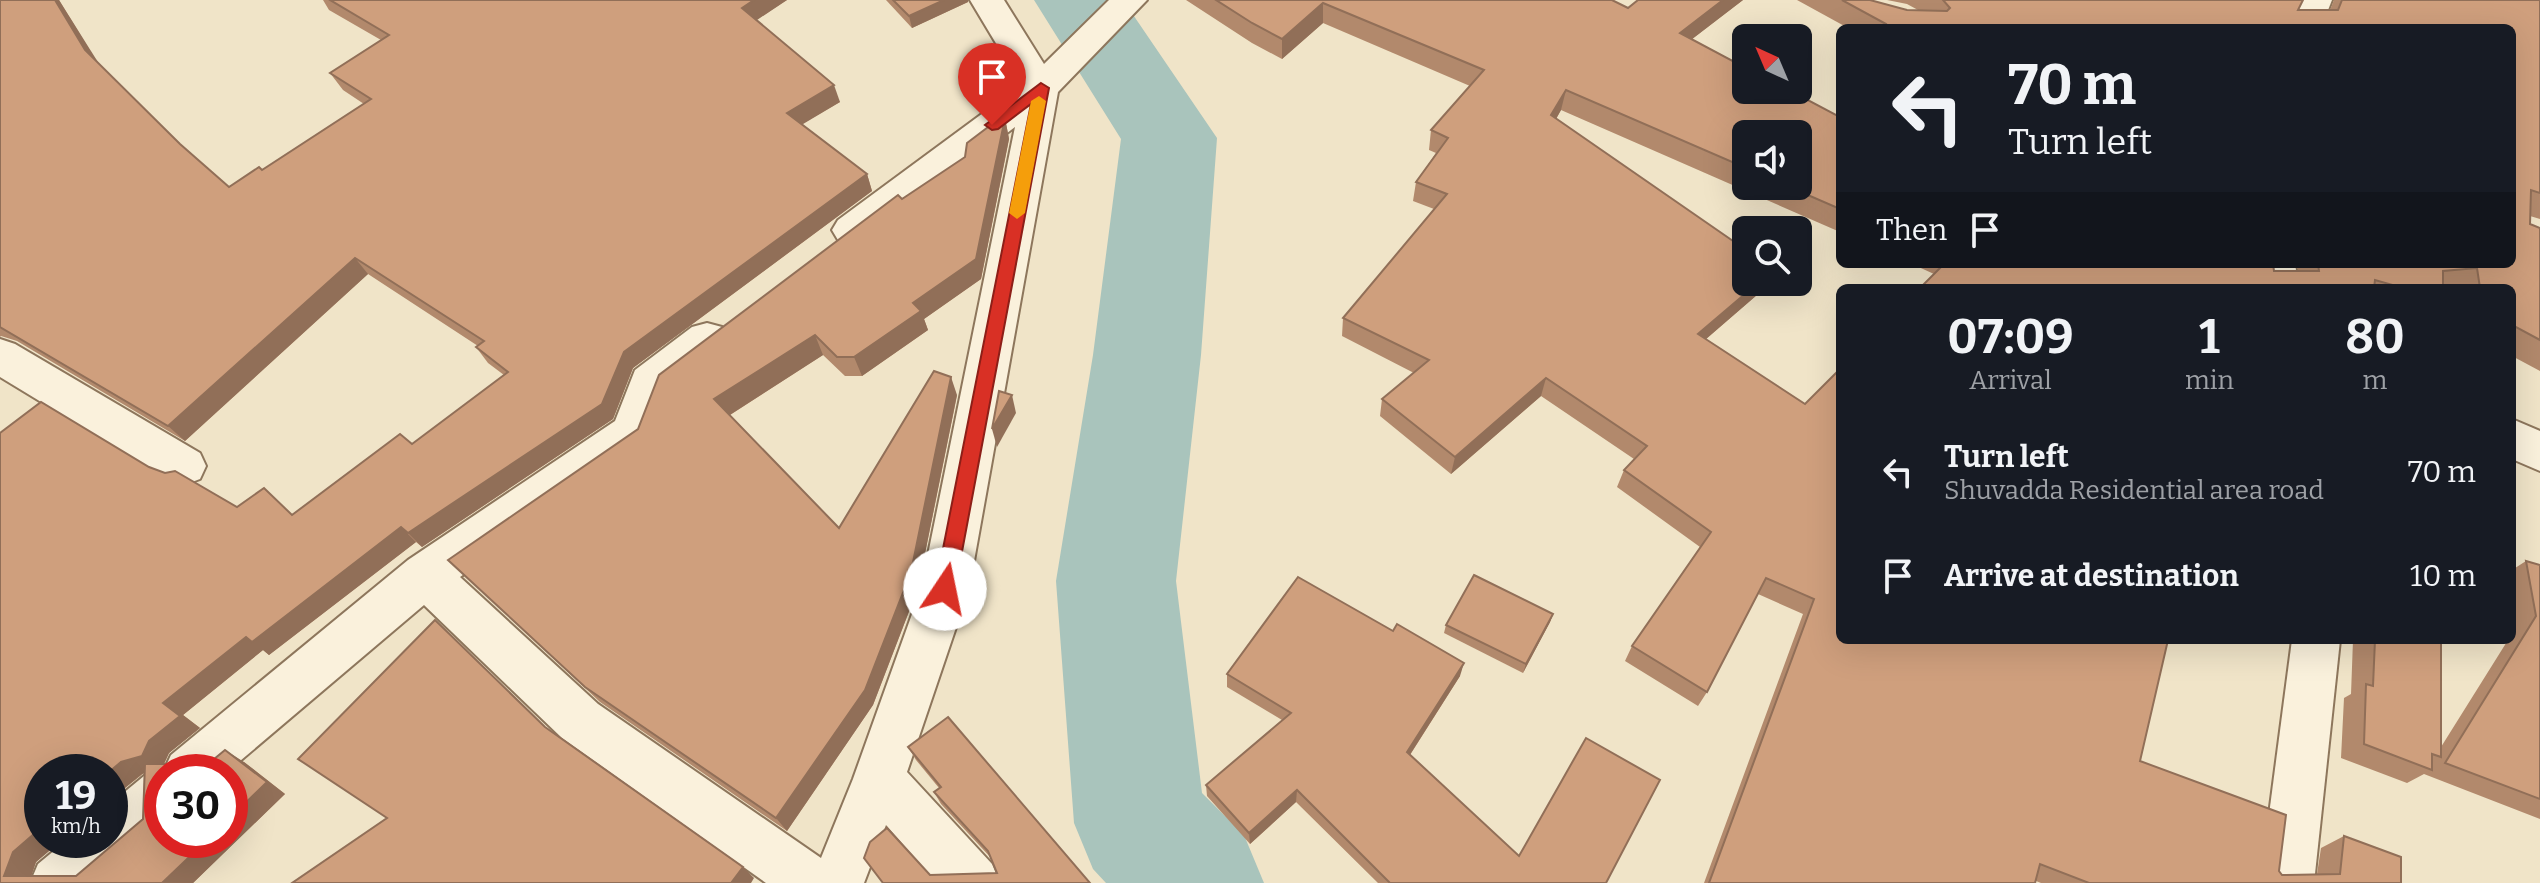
<!DOCTYPE html>
<html lang="en">
<head>
<meta charset="utf-8">
<style>
	body { margin:0; font-family:Bitter,serif; background:#242831; color:#f1f3f6; height:100vh; display:flex; flex-direction:column; font-size:30px; white-space:nowrap }
	* { box-sizing:border-box; margin:0 }
	p { font-size:26px; color:#9ea1a6 }
	.icon { flex:none; width:44px; height:44px; fill:none; stroke:currentColor; stroke-width:2; stroke-linecap:round; stroke-linejoin:round }
	.map { position:relative; flex:1; overflow:hidden }
	.details { position:absolute; left:1836px; top:284px; width:680px; height:360px; display:flex; flex-direction:column; background:#171b24; border-radius:12px; box-shadow:0 8px 32px #0002 }
	.details>* { flex:none }
	.top-card { position:absolute; left:1836px; top:24px; width:680px; height:244px; border-radius:12px; box-shadow:0 8px 32px #0002; background:#171b24; color:#f1f3f6; overflow:hidden }
	.needle { width:52px; rotate:316deg }
	.tools { position:absolute; left:1732px; top:24px; display:grid; gap:16px }
	.tools a { display:grid; place-items:center; width:80px; height:80px; border-radius:12px; background:#171b24; box-shadow:0 8px 32px #0002; font-size:40px }
	.speed { position:absolute; left:24px; top:754px; display:flex; gap:16px; font-size:40px; font-weight:700; text-align:center }
	.speed>* { display:grid; place-content:center; width:104px; height:104px; border-radius:50%; background:#171b24; box-shadow:0 8px 32px #0002; line-height:1 }
	.speed small { font-size:20px; font-weight:400 }
	.speed .limit { border:12px solid #d22; background:#fff; color:#111 }
	.pin { position:absolute; display:grid; place-items:center; width:68px; height:68px; color:#fff; margin:-82px -34px; border-radius:50% 50% 50% 0; rotate:-45deg; box-shadow:0 0 8px #0007 }
	.pin .icon { rotate:45deg }
	.me { position:absolute; width:88px; margin:-44px; rotate:11deg; stroke-linejoin:round; filter:drop-shadow(0 0 6px #0008) }
	.turn { display:flex; align-items:center; gap:28px; height:168px; padding:0 40px; font-size:36px }
	.turn .icon { width:104px; height:104px; stroke-width:2.5 }
	.turn b { display:block; font-size:56px; line-height:68px }
	.then { display:flex; align-items:center; height:76px; padding:0 40px; background:#0003; gap:16px; font-size:30px }
	.eta { display:flex; justify-content:space-evenly; align-items:center; height:136px; text-align:center }
	.eta b { font-size:48px; font-weight:700; line-height:56px }
	ul { padding:0; list-style:none }
	li { display:flex; align-items:center; gap:24px; height:104px; padding:0 40px }
	li div { flex:1 }
	li b { display:block; font-size:30px }
	li em { font-style:normal }
	.map>svg:first-child { display:block }
	.lines { fill:none; stroke-linecap:round; stroke-linejoin:round }
	.river { fill:#a9c4bc; fill-rule:evenodd }
	.minor-casing { stroke:#8d765c; stroke-width:4 }
	.minor { fill:#faf1dc; fill-rule:evenodd }
	.wall { fill:#b2896c; fill-rule:evenodd }
	.shaded-wall { fill:#916f58 }
	.building { fill:#cf9f7d; stroke:#916f58; stroke-width:2 }
	.route { fill:#d93025; stroke:#8d1f18; stroke-width:2 }
	.slow { fill:#f59e0b }
</style>
</head>
<body>
<div class="map">
<svg width="2540" height="883" viewBox="0 0 2540 883">
	<rect width="100%" height="100%" fill="#f0e4c8"/>
	<g class="lines">
		<path class="river" d="M1034,0h89l94,138 -16,217 -25,226 26,212 42,42 20,48h-158l-13,-14 -19,-46 -18,-242 37,-226 28,-216z"/>
		<defs>
			<g id="minor">
				<path d="M970,0h34l40,64 65,-64h38l-89,92 -89,497 -62,183 85,92 8,19h-63l-51,-58 -22,58h-98l-204,-145 -138,-133 -197,167h-65v55l-65,56h-67l8,-19 29,-24h43v-36l34,-28 20,-6 7,-15 237,-195 207,-139 20,-51 57,-43 15,-4 15,4 6,12 -6,12 -54,41 -20,53 -188,132 138,127 223,154 32,-79 68,-190 94,-462 -149,113 -14,5 -14,-5 -6,-10 6,-10 183,-135z"/>
				<path d="M2298,0h34l-11,28h-36z"/>
				<path d="M2255,264h40l4,24h-40z"/>
				<path d="M0,339l15,5 185,109 6,13 -6,13 -16,6 -16,-6 -168,-102z"/>
				<path d="M2512,419l28,12v40l-28,-12z"/>
				<path d="M2292,640h48l-26,243h-54z"/>
			</g>
		</defs>
		<use href="#minor" class="minor-casing"/>
		<use href="#minor" class="minor"/>
	</g>
	<g class="wall">
		<path d="M0,0h59l38,62 83,82 49,43 33,-17 102,-66 -21,-14 -13,-17 51,-33 -52,-30 -6,-10h464l-31,20 84,82 -38,22 65,50 5,17 -239,177 -20,51 -191,128 -6,-5 -147,113 -6,-5 -80,65 17,13 -31,25 -5,11h44l36,-2 41,32 -92,89h-193l149,-416 88,40 55,7 120,-70 92,-69 -16,-12 -12,-16 2,-1 -110,-72 -183,167 -168,-100 -16,-5 -1,1zM42,772h68v28l34,-27 -1,46 -67,57h-45l5,-14 26,-22h-20z"/>
		<path d="M886,0h82v2l-56,26z"/>
		<path d="M1186,0h426l16,8 10,-8h105l-51,39 148,78v115l-279,-122 -5,9 190,163h22l-3,6 -59,51 134,301 300,121 142,114 35,-1 4,-26 23,-12 57,47h-360l-5,-2 -1,2h-331l99,-269 -45,-20 -51,98 -9,14 -73,-45 7,-15 68,-99 -83,-60 7,-17 10,-11 -93,-63 -90,78 -71,-58 2,-17 32,-26 -72,-37 1,-18 91,-109 -21,-8 3,-19 20,-29 -7,-3 2,-20 39,-44 -147,-63 -41,36 -30,-16zM1746,134l52,52h-52z"/>
		<path d="M1797,0h73l37,10h11l-11,-6 -20,-4h416l-5,10h32l4,-10h206v219l-10,-3v8l10,4v143l-28,-15v-68h-55v-1l-13,1h-524l14,-14 -22,-10h361l1,7h24l-1,-7h215v-236h-664z"/>
		<path d="M1005,118l4,21 -28,140 -57,40 4,11 -66,46h-17l-22,-21 -93,60 109,113 118,-133 -39,193 -45,117 -86,126 -187,-129 -152,-142 190,-131 264,-230 63,-42z"/>
		<path d="M2526,561l14,4v254l-116,-45 -17,9 -66,-25 3,-60 7,-4 2,-54h88v107l67,-107h4v-6l3,-5 -3,-17v-42z"/>
		<path d="M1553,614l-3,8 -27,51 -79,-40 2,-8z"/>
		<path d="M1227,674l233,2 -50,79 109,101 87,27h-228l-82,-81 -46,42 -43,-48 -1,-11 76,-65 -55,-33z"/>
		<path d="M908,747l182,136 -160,-8 67,-2 -5,-14 -51,-55 -7,-12 5,-4 -23,-28z"/>
	</g>
	<g class="shaded-wall">
		<path d="M55,0h4l42,67 -16,-17z"/>
		<path d="M754,0h33l-39,26 -6,-18z"/>
		<path d="M944,0h24v2l-56,26 -3,-12z"/>
		<path d="M1723,0h20l-69,53 6,-20z"/>
		<path d="M1323,3v20l-41,36v-20z"/>
		<path d="M834,85l6,17 -47,28 -6,-17z"/>
		<path d="M1566,90l-5,20 -14,25 4,-20z"/>
		<path d="M1005,118l4,21 -28,140 -57,40 4,11 -66,46 -8,-19 59,-54z"/>
		<path d="M867,174l5,17 -239,177 -20,51 -191,128 -14,-14 216,-181z"/>
		<path d="M355,258l13,16 -183,167 -17,-15z"/>
		<path d="M1759,282h9l-3,6 -74,64 7,-18z"/>
		<path d="M815,335l8,20 -98,63 -11,-19z"/>
		<path d="M951,377l6,18 -39,193 -45,117 -86,126 -11,-13z"/>
		<path d="M1546,378l-5,18 -90,78 4,-17z"/>
		<path d="M1012,395l4,18 -19,34 -5,-18z"/>
		<path d="M401,527l15,15 -147,113 -6,-5 -80,65 17,13 -31,25 -7,15 -20,6 -32,26v-28l53,-69 83,-66z"/>
		<path d="M1553,614l-3,8 -27,51 3,-9z"/>
		<path d="M1464,663l-4,13 -56,88 3,-12z"/>
		<path d="M225,750l19,12 41,32 -92,89h-31l45,-43h23v-22z"/>
		<path d="M1297,790l-1,12 -46,42 -1,-11z"/>
		<path d="M42,827v13h20l-26,22 -7,21 -25,-7 9,-24z"/>
		<path d="M743,867l11,11 -3,5h-20z"/>
	</g>
	<g class="building">
		<path d="M0,0h55l30,50 95,94 49,43 30,-20 3,3 109,-71 -41,-26 59,-38 -59,-35h424l-12,8 92,77 -47,28 80,61 -243,178 -22,52 -194,129 -7,-6 -149,115 -6,-5 -83,66 17,13 -31,25 -7,15 -21,6 -12,10h-67v55l-29,25 -9,24h72l67,-57 2,-55h63l17,-14 42,32 -37,36v-46h-68v68h45l-45,43h-162v-450l41,-31 108,65 16,6 10,-2 62,36 27,-19 28,27 108,-81 12,10 96,-72 -32,-25 8,-6 -129,-83 -187,168 -168,-99z"/>
		<path d="M893,0h51l-35,16z"/>
		<path d="M1216,0h396l16,8 10,-8h85l-43,33 66,35v22h43l51,27v92l-53,-23h11v-52h-52v34l-180,-78 -15,25 195,135v32h13l-61,52 107,70 35,-35v271h328l-28,121 146,54 -7,56 3,4 58,-1 4,-38 57,21v26h-312l-49,-19 -5,19h-326l105,-284 -48,-21 -59,114 -75,-46 79,-114 -87,-62 23,-24 -101,-68 -91,79 -73,-58 47,-39 -86,-42 104,-124 -31,-12 32,-44 -17,-8 53,-60 -161,-67 -41,36 -30,-16z"/>
		<path d="M1842,0h28l37,10 40,1 3,-3 -7,-8h360l-5,10h40l4,-10h198v193l-9,-3 -1,34 10,4v112l-28,-15v-37h-32l-3,-20 -34,3v17h-40l-28,-8 -1,8h-454l24,-24h329l1,7h45l-1,-7h194v-236h-628l2,-4z"/>
		<path d="M1000,118h5l-29,141 -63,44 8,8 -67,46h-17l-22,-22 -101,64 125,129 95,-157 17,6 -40,195 -46,118 -89,128 -191,-131 -137,-127 190,-131 21,-54 239,-180 4,4 63,-42 2,-14z"/>
		<path d="M999,391l13,4 -20,34z"/>
		<path d="M2526,561l14,4v234l-95,-36 91,-147z"/>
		<path d="M1474,575l79,39 -27,50 -80,-39z"/>
		<path d="M1298,577l95,54 4,-7 67,39 -57,89 112,104 67,-118 74,42 -54,103h-216l-93,-93 -48,43 -43,-48 85,-72 -64,-39z"/>
		<path d="M435,620l110,107 198,140 -12,16h-439l95,-65 -89,-59z"/>
		<path d="M2375,640h66v117l-9,-3v16l-68,-26 2,-60 7,2z"/>
		<path d="M948,717l142,166h-207l-19,-25 6,-16 17,-14 43,47 67,-2 -9,-22 -54,-59 7,-5 -33,-40z"/>
	</g>
	<path class="route" d="M1041,83l8,5 -94,501 -3,6 -7,3 -7,-3 -3,-6 96,-485 -33,25 -6,1 -7,-5z"/>
	<path class="slow" d="M1039,96l7,5 -21,112 -8,6 -8,-6 22,-112z"/>
</svg>
<div class="tools">
<a><svg class="needle" viewBox="-14 -14 28 28"><path d="M0-13l5 13h-10z" fill="#e53935"/><path d="M0 13l5-13h-10z" fill="#9ea1a6"/></svg></a>
<a><svg class="icon" aria-label="sound" viewBox="0 0 24 24"><path d="M4 9h4l5-4v14l-5-4H4zM17 9q2 3 0 6"/></svg></a>
<a><svg class="icon" aria-label="search" viewBox="0 0 24 24"><circle cx="10" cy="10" r="6"/><path d="M15 15l6 6"/></svg></a>
</div>
<div class="speed"><div>19<small>km/h</small></div><div class="limit">30</div></div>
<div class="pin" style="left:992px;top:125px;background:#d93025"><svg class="icon" aria-label="arrive" viewBox="0 0 24 24"><path d="M6 21V4h12l-3 4 3 4H6"/></svg></div>
<svg class="me" style="left:945px;top:589px" viewBox="-20 -20 40 40"><circle r="19" fill="#fff"/><path d="M0-13L10 11 0 6-10 11z" fill="#d93025"/></svg>
<div class="top-card">
<div class="turn"><svg class="icon" aria-label="left" viewBox="0 0 24 24"><path d="M17 20v-9H6M10 6l-5 5 5 5"/></svg><div><b>70 m</b>Turn left</div></div>
<div class="then">Then<svg class="icon" aria-label="arrive" viewBox="0 0 24 24"><path d="M6 21V4h12l-3 4 3 4H6"/></svg></div>
</div>
<section class="details">
<div class="eta">
<div><b>07:09</b><p>Arrival</p></div>
<div><b>1</b><p>min</p></div>
<div><b>80</b><p>m</p></div>
</div>
<ul>
<li><svg class="icon" aria-label="left" viewBox="0 0 24 24"><path d="M17 20v-9H6M10 6l-5 5 5 5"/></svg><div><b>Turn left</b><p>Shuvadda Residential area road</p></div><em>70 m</em></li>
<li><svg class="icon" aria-label="arrive" viewBox="0 0 24 24"><path d="M6 21V4h12l-3 4 3 4H6"/></svg><div><b>Arrive at destination</b></div><em>10 m</em></li>
</ul>
</section>
</div>
</body>
</html>
